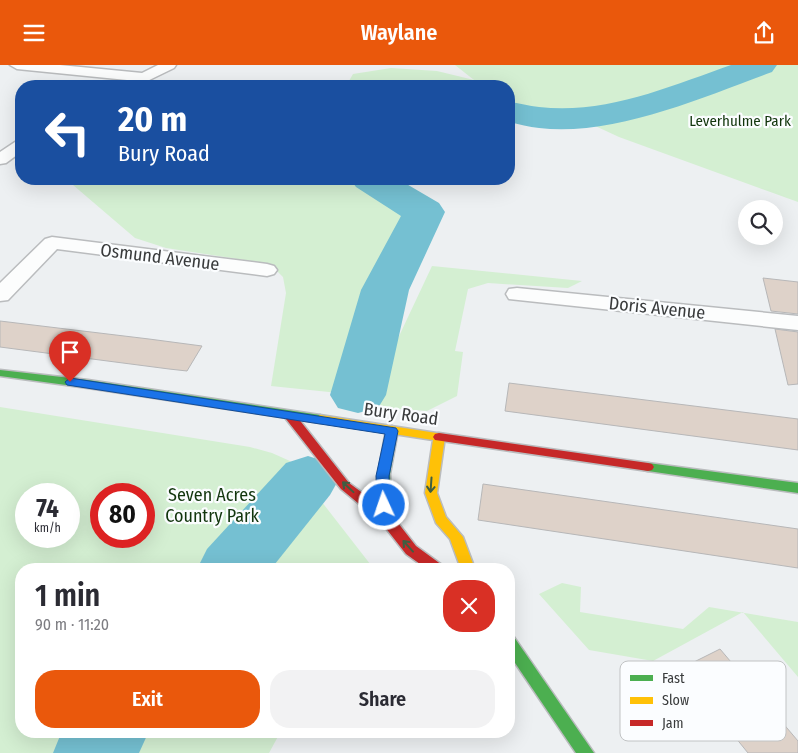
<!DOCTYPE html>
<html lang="en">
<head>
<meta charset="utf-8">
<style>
	body { margin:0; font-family:"Fira Sans Condensed",sans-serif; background:#f2f2f3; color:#2b2b33; height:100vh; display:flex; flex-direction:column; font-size:19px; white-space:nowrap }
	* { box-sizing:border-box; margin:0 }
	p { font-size:16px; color:#7c7c81 }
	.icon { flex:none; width:28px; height:28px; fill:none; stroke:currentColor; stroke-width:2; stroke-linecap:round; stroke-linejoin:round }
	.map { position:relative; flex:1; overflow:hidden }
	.side { position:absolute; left:15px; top:498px; width:500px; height:175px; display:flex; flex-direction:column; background:#fff; border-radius:20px; box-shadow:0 5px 20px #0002 }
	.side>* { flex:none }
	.banner { position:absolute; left:15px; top:15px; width:500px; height:105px; border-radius:20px; box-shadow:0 5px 20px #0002; background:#1a4fa0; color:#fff; overflow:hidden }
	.buttons { position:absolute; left:738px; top:135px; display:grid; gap:10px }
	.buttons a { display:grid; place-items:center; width:45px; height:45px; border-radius:50%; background:#fff; box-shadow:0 5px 20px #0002; font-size:25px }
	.speed { position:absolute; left:15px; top:418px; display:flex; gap:10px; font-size:25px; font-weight:700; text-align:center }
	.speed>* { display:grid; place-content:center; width:65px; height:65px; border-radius:50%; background:#fff; box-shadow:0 5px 20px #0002; line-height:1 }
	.speed small { font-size:12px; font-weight:400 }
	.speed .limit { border:8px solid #d22; background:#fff; color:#111 }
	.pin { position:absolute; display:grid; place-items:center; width:42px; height:42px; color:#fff; margin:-51px -21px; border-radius:50% 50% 50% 0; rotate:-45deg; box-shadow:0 0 5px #0007 }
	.pin .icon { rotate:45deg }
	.me { position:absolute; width:55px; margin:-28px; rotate:357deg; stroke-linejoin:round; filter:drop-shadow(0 0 4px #0008) }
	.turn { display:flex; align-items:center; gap:18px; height:105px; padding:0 20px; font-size:22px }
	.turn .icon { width:65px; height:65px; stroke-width:2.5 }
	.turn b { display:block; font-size:35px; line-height:42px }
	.round { display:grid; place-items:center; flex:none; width:52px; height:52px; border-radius:20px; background:#f2f2f3 }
	.overview { display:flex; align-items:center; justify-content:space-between; height:85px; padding:0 20px }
	h1 { font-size:30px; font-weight:600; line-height:38px }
	.button { display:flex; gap:10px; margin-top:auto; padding:10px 20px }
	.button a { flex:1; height:58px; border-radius:20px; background:#ea580c; color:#fff; font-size:20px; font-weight:600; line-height:58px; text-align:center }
	.button a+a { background:#f2f2f3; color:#2b2b33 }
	header { display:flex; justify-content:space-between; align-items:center; height:65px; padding:0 20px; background:#ea580c; color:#fff; font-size:22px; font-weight:600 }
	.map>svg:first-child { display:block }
	.green { fill:#d4efd2; fill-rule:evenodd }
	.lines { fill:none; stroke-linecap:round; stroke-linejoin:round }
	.river { fill:#75c0d2; fill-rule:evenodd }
	.building { fill:#ded2c9; stroke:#b7b7b8 }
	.street-casing { stroke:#babcbe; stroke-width:3 }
	.fast-casing { stroke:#babcbe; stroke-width:3 }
	.slow-casing { stroke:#babcbe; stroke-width:3 }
	.jam-casing { stroke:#babcbe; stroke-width:3 }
	.street { fill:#fcfdfd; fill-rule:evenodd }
	.fast { fill:#4caf50; fill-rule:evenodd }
	.slow { fill:#ffc107; fill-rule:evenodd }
	.jam { fill:#c62828; fill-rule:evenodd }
	.oneway { stroke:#3f5e42 }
	.route { fill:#1a73e8; stroke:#114b97 }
	.labels { text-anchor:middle; stroke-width:4.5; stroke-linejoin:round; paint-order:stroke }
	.far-park-label { font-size:15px; fill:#12360d; stroke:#fbfdff }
	.street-label { font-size:18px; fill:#393b3c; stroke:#fbfdff }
	.park-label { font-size:18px; fill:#12360d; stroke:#fbfdff }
	.key { fill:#fbfdff; stroke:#c1c3c4; stroke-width:1 }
	.key-label { font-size:14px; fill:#393b3c }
</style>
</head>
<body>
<header><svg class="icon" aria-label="menu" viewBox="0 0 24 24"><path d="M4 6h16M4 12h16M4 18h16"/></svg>Waylane<svg class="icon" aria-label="share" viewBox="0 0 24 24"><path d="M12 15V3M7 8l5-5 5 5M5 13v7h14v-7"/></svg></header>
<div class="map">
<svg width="798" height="688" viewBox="0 0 798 688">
	<rect width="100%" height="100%" fill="#edf0f2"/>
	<g class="green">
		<path d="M455,0h343v137l-179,-65 -41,-19 -54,-2 -15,-4v-26h-183l23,-5 4,-7 38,-6 46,3 37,9z"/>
		<path d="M66,114h304l54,33 -39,78 -27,105 -87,-9 15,-93 -3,-16 -13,-13 -104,-16 -31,-10z"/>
		<path d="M432,201l150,15 -14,7 -80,-5 -20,6 -13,62 8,1 -6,44 -30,15 -41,-3 -17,-8z"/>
		<path d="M0,342l250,40 22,6 18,8 84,108h-353v162h260l-12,22h-269zM26,429h43v42h-43zM101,429h43v42h-43z"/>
		<path d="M562,518l19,4 -1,25 103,17 26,-22 89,15v55l-55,-65 -90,49 -64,-11 -50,-56z"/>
	</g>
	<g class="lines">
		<g class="river">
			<path d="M731,0h46l-5,7c-68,25 -159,65 -233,56 -10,-1 -20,-4 -30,-6v-20c10,1 20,4 30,5 66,8 132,-21 192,-42z"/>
			<path d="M350,114h48l41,24 6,9 -36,78 -23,105 -8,13 -20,5 -20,-5 -8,-13 31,-105 40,-74 -45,-29z"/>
			<path d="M308,391l22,7 9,16 -9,16 -59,74h-74l10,-20 79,-86z"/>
			<path d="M62,666h87l-10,22h-86z"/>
		</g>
	</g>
	<g class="building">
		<path d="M763,213l35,4v32l-27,-3z"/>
		<path d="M0,256l149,18 53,7 -15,25 -18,-2 -169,-22z"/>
		<path d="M775,264l23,3v52l-10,1z"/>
		<path d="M509,318l289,36v31l-293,-39z"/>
		<path d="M483,419l315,45v39l-320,-48z"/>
		<path d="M720,584l78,92v12h-50l-68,-84z"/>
	</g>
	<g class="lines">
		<defs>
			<g id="street">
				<path d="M10,0h50l82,8 16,-8h18l-2,3 -37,18h-15l1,-4 4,-2 -110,-11z"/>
				<path d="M21,75v12l-15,11 -6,1v-12l15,-10z"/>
				<path d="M52,172l215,27 7,2 3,4 -3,4 -7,2 -210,-27 -49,51 -8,1v-18l45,-44z"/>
				<path d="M517,223l281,28v14l-289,-31 -3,-5 3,-5z"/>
			</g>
			<g id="fast">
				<path d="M0,305l88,10 232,35 6,4 -6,4 -232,-35 -88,-12z"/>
				<path d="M392,361l6,4 -8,44 2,44 -1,4 -5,1 -5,-1 -1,-4 -2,-44 8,-44z"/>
				<path d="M648,398l150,20v10l-150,-22 -4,-1 -2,-3 2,-3z"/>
				<path d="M509,571l5,1 80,116h-18l-67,-99z"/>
			</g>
			<path id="slow" d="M320,350l123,19 2,3 -8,56 9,24 17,20 12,32h-14l-11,-30 -14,-16 -11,-30 8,-53 -117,-18 -2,-3z"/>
			<g id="jam">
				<path d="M290,347l4,1 55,70 42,31 25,32 26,19 2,4h-17l-21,-15 -25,-32 -40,-33 -55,-70 -2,-3 2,-3z"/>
				<path d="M439,368l209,30 4,1 2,3 -2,3 -4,1 -213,-31 -2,-3 2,-3z"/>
			</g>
		</defs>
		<use href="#street" class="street-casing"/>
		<use href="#fast" class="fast-casing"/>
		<use href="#slow" class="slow-casing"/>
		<use href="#jam" class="jam-casing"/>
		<use href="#street" class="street"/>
		<use href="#fast" class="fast"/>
		<use href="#slow" class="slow"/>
		<use href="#jam" class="jam"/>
	</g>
	<defs><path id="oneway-shaft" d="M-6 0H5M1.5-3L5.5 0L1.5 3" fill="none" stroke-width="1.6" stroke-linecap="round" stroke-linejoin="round" transform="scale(1.25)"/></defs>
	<g class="oneway">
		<use href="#oneway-shaft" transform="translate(431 420) rotate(94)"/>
		<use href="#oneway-shaft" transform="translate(348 422) rotate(-137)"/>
		<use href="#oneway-shaft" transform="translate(408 481) rotate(-132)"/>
	</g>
	<path class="route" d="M70,313l326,50 2,3 -9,45 1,29 -2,3h-9l-2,-3 -1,-29 9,-42 -318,-49 -2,-3z"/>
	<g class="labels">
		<g class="far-park-label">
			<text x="740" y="61">Leverhulme Park</text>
		</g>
		<g class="street-label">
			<text transform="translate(160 192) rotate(7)" y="6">Osmund Avenue</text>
			<text transform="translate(657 243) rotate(6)" y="6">Doris Avenue</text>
			<text transform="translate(401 349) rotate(8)" y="6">Bury Road</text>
		</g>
		<g class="park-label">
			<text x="212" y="436">Seven Acres<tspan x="212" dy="21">Country Park</tspan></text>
		</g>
	</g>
	<rect x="620" y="596" width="166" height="80" rx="8" class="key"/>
	<rect x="630" y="610" width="23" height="6" fill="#4caf50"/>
	<rect x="630" y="632" width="23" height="7" fill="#ffc107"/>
	<rect x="630" y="655" width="23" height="6" fill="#c62828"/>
	<g class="key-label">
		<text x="662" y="618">Fast</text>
		<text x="662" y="640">Slow</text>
		<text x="662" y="663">Jam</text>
	</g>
</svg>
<div class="buttons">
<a><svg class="icon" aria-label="search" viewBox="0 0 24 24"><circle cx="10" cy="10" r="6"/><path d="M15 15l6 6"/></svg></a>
</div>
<div class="speed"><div>74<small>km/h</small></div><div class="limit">80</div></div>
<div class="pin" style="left:70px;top:317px;background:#d93025"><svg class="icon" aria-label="arrive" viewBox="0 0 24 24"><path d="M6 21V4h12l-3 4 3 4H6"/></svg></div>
<svg class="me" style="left:384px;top:440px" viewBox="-20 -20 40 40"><circle r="17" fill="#1a73e8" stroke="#fff" stroke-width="3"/><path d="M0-11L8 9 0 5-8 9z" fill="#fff"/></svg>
<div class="banner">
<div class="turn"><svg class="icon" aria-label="left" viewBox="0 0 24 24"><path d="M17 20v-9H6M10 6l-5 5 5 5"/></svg><div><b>20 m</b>Bury Road</div></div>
</div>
<section class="side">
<div class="overview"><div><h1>1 min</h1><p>90 m · 11:20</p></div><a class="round" style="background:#d93025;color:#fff"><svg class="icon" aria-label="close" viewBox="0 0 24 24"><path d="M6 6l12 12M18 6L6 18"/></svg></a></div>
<div class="button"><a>Exit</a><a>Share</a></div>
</section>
</div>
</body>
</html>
